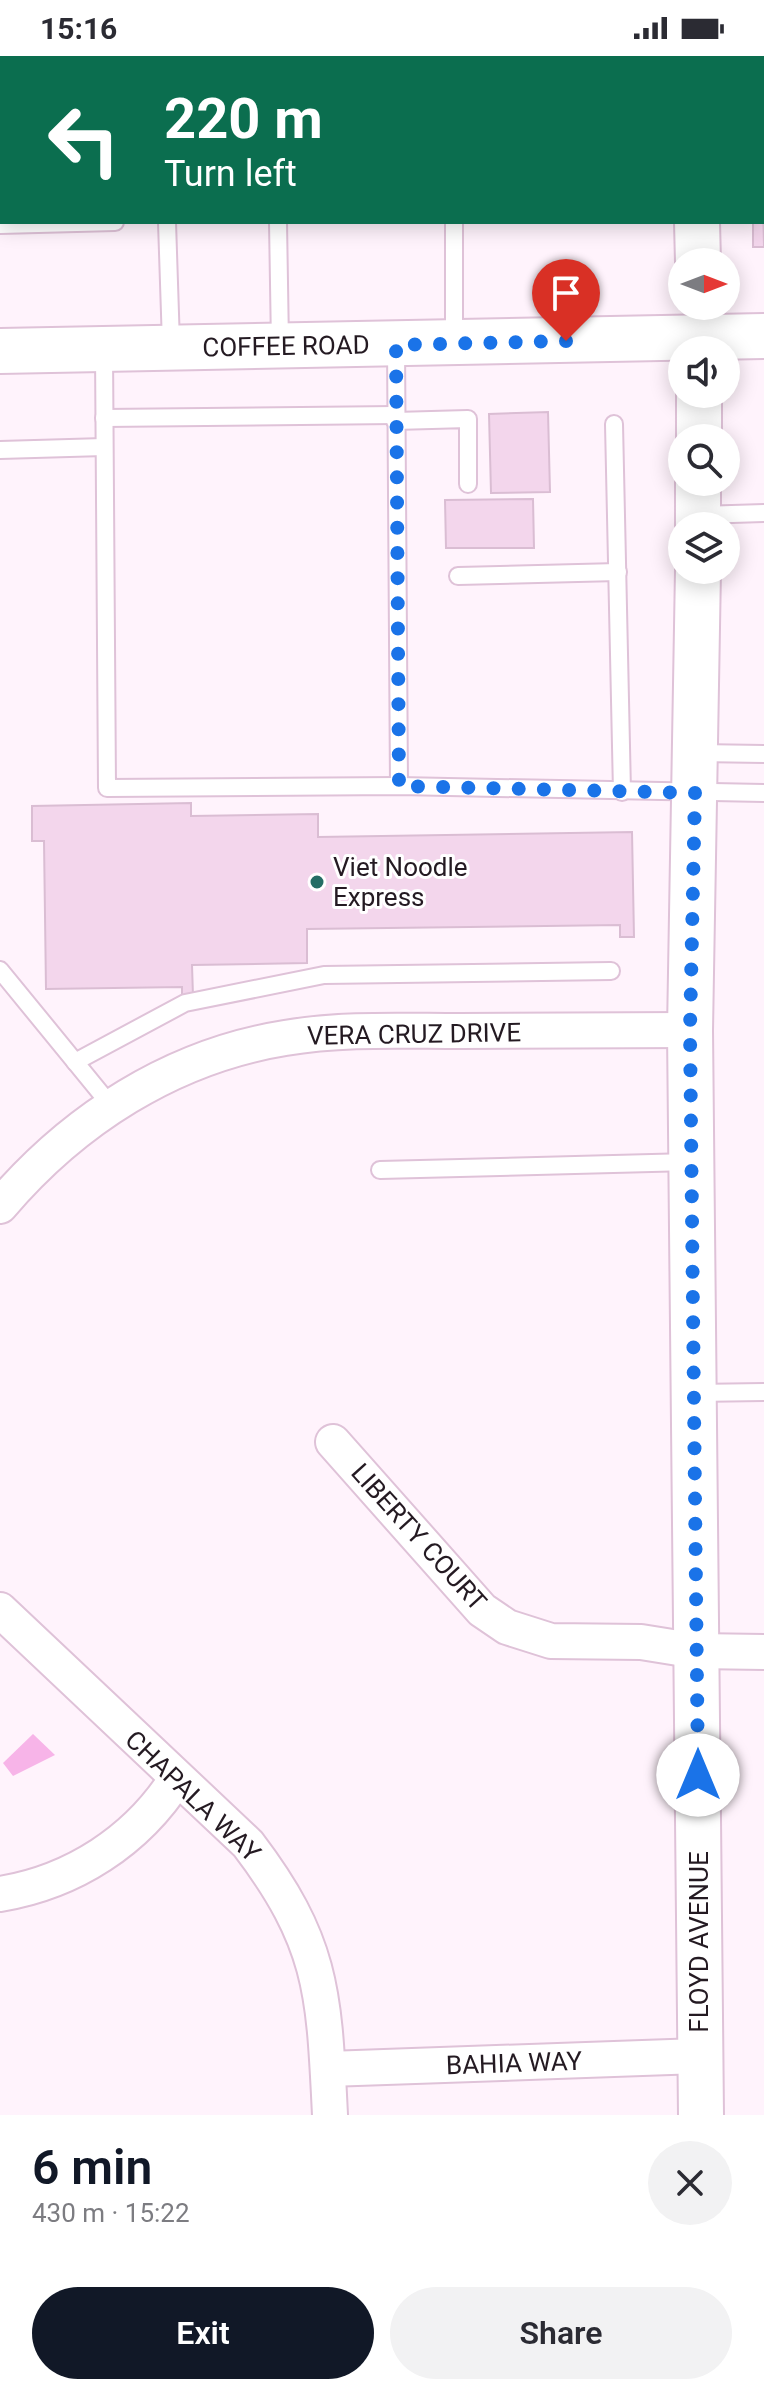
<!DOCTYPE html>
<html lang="en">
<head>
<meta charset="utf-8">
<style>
	body { margin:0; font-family:Roboto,sans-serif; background:#f2f2f3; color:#2b2b33; height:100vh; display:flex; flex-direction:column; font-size:30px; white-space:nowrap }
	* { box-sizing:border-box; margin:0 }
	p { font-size:26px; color:#7c7c81 }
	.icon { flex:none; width:44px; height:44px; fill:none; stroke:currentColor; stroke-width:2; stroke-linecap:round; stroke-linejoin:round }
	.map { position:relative; height:2059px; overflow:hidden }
	.panel { display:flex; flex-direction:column; background:#fff; flex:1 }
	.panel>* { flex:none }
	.top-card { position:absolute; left:0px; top:0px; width:764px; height:168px; box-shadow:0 4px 20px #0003; background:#0b6e4f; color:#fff; overflow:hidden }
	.needle { width:52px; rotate:90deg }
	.fabs { position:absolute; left:668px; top:192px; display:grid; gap:16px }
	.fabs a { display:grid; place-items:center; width:72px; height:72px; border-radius:50%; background:#fff; box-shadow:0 4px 20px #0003; font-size:40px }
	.pin { position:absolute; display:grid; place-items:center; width:68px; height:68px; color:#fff; margin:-82px -34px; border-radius:50% 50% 50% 0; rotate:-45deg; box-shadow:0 0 8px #0007 }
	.pin .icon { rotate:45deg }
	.me { position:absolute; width:88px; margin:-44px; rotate:0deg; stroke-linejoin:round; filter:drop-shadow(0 0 6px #0008) }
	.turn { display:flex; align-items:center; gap:28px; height:168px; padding:0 32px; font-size:36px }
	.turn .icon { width:104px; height:104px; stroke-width:2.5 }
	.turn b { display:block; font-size:56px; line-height:68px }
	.round { display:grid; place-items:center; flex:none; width:84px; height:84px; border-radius:42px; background:#f2f2f3 }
	.summary { display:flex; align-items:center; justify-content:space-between; height:136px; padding:0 32px }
	h1 { font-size:48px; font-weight:600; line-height:60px; color:#111827 }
	.cta { display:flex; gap:16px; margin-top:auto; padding:16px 32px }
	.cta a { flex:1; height:92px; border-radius:48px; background:#111827; color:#fff; font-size:32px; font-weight:600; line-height:92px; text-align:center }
	.cta a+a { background:#f2f2f3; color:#2b2b33 }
	.status { display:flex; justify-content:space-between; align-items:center; height:56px; padding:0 40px; background:#fff; direction:ltr }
	.status svg { height:22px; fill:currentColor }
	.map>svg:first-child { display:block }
	.water { fill:#f7b4e8 }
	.building { fill:#f3d6ec; stroke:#dabdd3; stroke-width:2 }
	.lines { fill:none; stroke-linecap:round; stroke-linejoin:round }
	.lane-casing { stroke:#dfc2d8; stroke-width:20 }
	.street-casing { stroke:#dfc2d8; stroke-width:38 }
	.secondary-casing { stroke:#dfc2d8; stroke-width:48 }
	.lane { stroke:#fff; stroke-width:16 }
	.street { stroke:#fff; stroke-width:34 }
	.secondary { stroke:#fff; stroke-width:44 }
	.route { stroke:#1a73e8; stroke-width:14; stroke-dasharray:0 25.2 }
	.poi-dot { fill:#246d65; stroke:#fff; stroke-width:3 }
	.labels { text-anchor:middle; stroke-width:6; stroke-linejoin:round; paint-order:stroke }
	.street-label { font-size:26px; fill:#241a22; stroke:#fff }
	.poi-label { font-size:26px; fill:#241a22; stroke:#fff; text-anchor:start }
</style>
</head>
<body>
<div class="status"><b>15:16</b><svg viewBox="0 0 49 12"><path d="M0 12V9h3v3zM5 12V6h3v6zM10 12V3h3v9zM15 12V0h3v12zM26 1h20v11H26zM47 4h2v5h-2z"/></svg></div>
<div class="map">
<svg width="764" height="2059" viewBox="0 0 764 2059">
	<rect width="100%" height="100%" fill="#fff3fc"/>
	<path class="water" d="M33,1678l22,21 -42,21 -10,-13z"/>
	<g class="building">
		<path d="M0,20h2l-2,95z"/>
		<path d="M762,108l2,83h-11v-25h9z"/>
		<path d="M548,356l2,80 -59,1 -2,-79z"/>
		<path d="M533,443l1,49h-88l-1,-48z"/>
		<path d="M191,747v13l127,-2v23l314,-5 2,105h-14v-12l-313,4v34l-115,2 1,31 -11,1v-10l-136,2 -2,-148h-12v-35z"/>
	</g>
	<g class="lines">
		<defs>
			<g id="lane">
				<path d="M167,166l4,122"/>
				<path d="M278,166l2,122"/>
				<path d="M454,166v120"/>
				<path d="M0,169l115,-3"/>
				<path d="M396,289l3,441"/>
				<path d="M104,295l3,437 292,-2 365,7"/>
				<path d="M104,362l291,-3"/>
				<path d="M395,365l73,-2v65"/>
				<path d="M614,368l8,368"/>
				<path d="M0,394l104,-3"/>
				<path d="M700,459l64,-2"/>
				<path d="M458,520l160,-4"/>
				<path d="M698,697l66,1"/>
				<path d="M0,914l112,137"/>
				<path d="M75,1006l110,-59 139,-28 287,-4"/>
				<path d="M380,1114l310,-8"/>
				<path d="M694,1337l70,-1"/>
			</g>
			<g id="street">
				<path d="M0,1150c73,-86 172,-150 285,-168 58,-10 117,-7 175,-7 77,0 154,0 230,-1"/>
				<path d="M333,1386l149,168 25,17 44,14 90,1 56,9 67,1"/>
				<path d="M0,1554l248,234c76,100 76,151 82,271"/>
				<path d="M0,1838c73,-12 137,-53 177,-116"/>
				<path d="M328,2013l371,-13"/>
			</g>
			<g id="secondary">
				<path d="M694,0v2"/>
				<path d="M697,166l1,40"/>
				<path d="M0,295l764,-15"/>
				<path d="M699,382v-44"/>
				<path d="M698,470v-44"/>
				<path d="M698,514l-8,460 11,1085"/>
			</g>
		</defs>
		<use href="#lane" class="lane-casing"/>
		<use href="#street" class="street-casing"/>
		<use href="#secondary" class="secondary-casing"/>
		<use href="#lane" class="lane"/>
		<use href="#street" class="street"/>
		<use href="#secondary" class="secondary"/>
	</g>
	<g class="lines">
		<path class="route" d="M566,285l-170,4 3,441 296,7 -5,237 8,745"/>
	</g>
	<circle class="poi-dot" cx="317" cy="826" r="8"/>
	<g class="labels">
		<g class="street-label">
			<text transform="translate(286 290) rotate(-1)" y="9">COFFEE ROAD</text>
			<text transform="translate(414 978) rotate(-1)" y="9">VERA CRUZ DRIVE</text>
			<text transform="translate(419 1481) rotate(48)" y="9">LIBERTY COURT</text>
			<text transform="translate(193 1740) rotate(44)" y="9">CHAPALA WAY</text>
			<text transform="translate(699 1886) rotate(-90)" y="9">FLOYD AVENUE</text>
			<text transform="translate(514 2007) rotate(-2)" y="9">BAHIA WAY</text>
		</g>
		<g class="poi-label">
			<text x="333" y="820">Viet Noodle<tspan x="333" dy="30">Express</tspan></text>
		</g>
	</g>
</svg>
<div class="fabs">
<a><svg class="needle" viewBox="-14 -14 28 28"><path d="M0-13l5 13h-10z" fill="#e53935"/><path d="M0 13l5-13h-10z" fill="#7c7c81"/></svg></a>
<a><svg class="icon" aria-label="sound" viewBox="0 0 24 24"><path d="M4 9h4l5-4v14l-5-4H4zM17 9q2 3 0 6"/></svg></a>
<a><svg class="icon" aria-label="search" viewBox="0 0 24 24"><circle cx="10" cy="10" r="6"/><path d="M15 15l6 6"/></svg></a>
<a><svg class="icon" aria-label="layers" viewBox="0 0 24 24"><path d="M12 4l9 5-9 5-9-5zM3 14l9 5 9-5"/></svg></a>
</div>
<div class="pin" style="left:566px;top:285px;background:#d93025"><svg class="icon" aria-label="arrive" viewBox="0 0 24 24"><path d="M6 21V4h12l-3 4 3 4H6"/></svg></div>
<svg class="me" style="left:698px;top:1719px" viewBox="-20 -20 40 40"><circle r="19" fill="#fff"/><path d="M0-13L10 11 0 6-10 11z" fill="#1a73e8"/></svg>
<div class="top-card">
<div class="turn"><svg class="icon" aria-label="left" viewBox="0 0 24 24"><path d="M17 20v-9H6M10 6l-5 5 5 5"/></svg><div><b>220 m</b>Turn left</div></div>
</div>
</div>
<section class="panel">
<div class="summary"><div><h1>6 min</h1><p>430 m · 15:22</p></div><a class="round"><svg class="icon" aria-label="close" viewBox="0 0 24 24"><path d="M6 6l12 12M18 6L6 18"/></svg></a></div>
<div class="cta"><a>Exit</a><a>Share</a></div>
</section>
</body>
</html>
